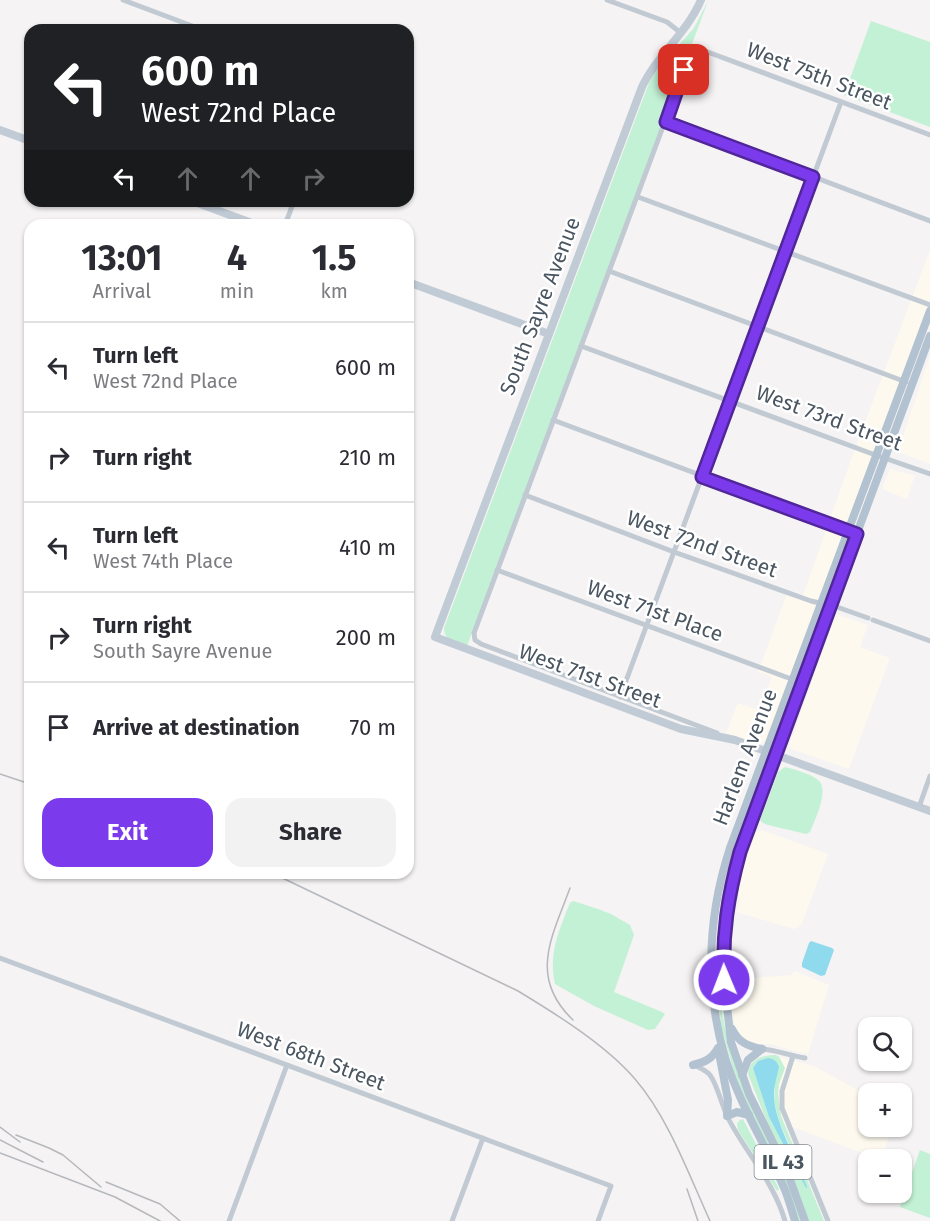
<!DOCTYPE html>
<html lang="en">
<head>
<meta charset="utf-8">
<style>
	body { margin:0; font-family:"Fira Sans",sans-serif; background:#f2f2f3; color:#2b2b33; height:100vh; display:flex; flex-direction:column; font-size:22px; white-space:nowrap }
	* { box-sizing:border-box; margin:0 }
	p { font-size:20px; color:#7c7c81 }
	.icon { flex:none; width:33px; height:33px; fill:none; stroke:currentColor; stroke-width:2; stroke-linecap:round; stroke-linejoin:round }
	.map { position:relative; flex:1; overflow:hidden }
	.sheet { position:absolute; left:24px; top:219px; width:390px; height:660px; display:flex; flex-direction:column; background:#fff; border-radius:18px; box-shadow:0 2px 4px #0004 }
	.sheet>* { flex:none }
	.top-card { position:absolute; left:24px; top:24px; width:390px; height:183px; border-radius:18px; box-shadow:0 2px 4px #0004; background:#202124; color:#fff; overflow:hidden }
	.buttons { position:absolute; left:858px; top:1017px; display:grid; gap:12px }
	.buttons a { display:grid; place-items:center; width:54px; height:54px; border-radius:12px; background:#fff; box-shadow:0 2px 4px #0004; font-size:30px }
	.pin { position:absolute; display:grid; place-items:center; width:51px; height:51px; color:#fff; margin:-26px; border-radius:12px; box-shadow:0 3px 9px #0006 }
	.me { position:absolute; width:66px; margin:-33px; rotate:359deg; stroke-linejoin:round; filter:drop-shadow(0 0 4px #0008) }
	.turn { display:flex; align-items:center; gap:21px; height:126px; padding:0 18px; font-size:27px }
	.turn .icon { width:78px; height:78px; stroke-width:2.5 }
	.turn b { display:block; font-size:42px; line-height:51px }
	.lanes { display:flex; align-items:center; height:57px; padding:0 18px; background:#0003; justify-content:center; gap:30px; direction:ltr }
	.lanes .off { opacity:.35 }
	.eta { display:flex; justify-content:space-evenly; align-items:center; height:102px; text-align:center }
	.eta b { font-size:36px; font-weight:700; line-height:42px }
	.action { display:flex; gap:12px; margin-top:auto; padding:12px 18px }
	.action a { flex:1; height:69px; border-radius:18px; background:#7c3aed; color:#fff; font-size:24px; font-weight:700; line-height:69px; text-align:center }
	.action a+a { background:#f2f2f3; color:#2b2b33 }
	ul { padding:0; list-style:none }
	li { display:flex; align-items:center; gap:18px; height:90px; padding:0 18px; border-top:2px solid #e1e1e2 }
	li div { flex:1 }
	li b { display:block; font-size:22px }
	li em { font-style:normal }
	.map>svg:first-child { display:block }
	.commercial { fill:#fdf9ef }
	.green { fill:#c3f1d5; fill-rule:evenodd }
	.water { fill:#90daee }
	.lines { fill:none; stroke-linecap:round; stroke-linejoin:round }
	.street { stroke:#c1cad2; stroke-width:5 }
	.secondary { stroke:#c1cbd6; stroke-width:8 }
	.primary { stroke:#b3c2d1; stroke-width:8 }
	.rail { stroke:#b5b8bd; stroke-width:1.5 }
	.route-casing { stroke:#51269a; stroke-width:15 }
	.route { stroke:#7c3aed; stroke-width:10 }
	.labels { text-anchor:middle; stroke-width:5; stroke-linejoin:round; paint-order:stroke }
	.shield { fill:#fff; stroke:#808990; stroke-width:1.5 }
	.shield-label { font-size:20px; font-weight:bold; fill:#4a5661 }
	.street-label { font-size:21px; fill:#4a5661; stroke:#fff }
</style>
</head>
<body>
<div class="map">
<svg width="930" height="1221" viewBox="0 0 930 1221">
	<rect width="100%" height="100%" fill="#f5f3f3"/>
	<g class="commercial">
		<path d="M930,250v50l-164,442 -7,3 -33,-12 12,-30 21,7 13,-33 -14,-5 30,-81 15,4 49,-138z"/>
		<path d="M930,355v109l-32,-12z"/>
		<path d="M890,469l25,7 -8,23 -25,-10z"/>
		<path d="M836,614l32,11 -8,22 30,11 -41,111 -61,-21z"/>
		<path d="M762,830l66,24 -26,69 -3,4 -5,2 -58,-17 4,-13 -4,-8 1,-6 8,-29 7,-20 3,-3z"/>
		<path d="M795,971l34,14 -21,69 -11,-2 -26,-8h-15l-15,-6 -6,-11 -2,-9 -5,-38 64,-5z"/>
		<path d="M779,1057l35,9 42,23 12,10v27l24,1 -10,32h-4l-94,-35 -5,-19v-21l4,-21z"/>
	</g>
	<g class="green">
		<path d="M708,1l-241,645c-11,-4 -23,-5 -23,-18l205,-545 10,-16 35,-39z"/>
		<path d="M871,21l59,21v85l-86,-32z"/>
		<path d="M785,767c9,2 30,8 35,15 8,11 -5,38 -10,50l-4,2 -38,-9 -5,-2 -3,-3 18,-48z"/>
		<path d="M573,901l25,8 13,5 19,11 4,10 -20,57 48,20 3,2 -10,15 -7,1 -54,-24 -39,-22c-7,-30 4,-54 15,-81z"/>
		<path d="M717,993h1l9,45 56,131 19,52h-3l-63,-143 -14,-48z"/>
		<path d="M776,1055l3,2 6,11 -6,16 -1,10 3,22 43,105h-15l-19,-53 -20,-39 -22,-55c2,-15 14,-19 28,-19zM768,1058l7,28 -1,16 5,19 27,63v4l-37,-71 -16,-49 5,-7z"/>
		<path d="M743,1119l1,2 35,68 -2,2 -39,-61 -1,-7 3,-3z"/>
		<path d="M920,1150l10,4v64l-30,-11z"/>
	</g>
	<g class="water">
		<path d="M811,941l21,7 2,2 -9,25 -4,1 -19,-9v-4l7,-20z"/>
		<path d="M768,1058c6,1 9,3 11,9 -2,9 -5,19 -5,28 -1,23 23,66 32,89l1,4h-1l-37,-71 -16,-49 5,-7z"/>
	</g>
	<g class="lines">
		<g class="street">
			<path d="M123,0l80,30"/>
			<path d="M607,0l60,22 14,11"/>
			<path d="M666,121l264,100"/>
			<path d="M638,197l292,108"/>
			<path d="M285,225l9,-24"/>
			<path d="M609,271l297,111"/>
			<path d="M581,346l289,107 60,21"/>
			<path d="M553,420l297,111"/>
			<path d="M525,495l149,57 137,49 26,6 31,11"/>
			<path d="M497,570l297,110"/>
			<path d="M873,620l57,21"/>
			<path d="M620,697l221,-595"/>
			<path d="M717,733l-236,-89 -6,-4 -1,-7 215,-576c5,-7 8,-7 16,-6l225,84"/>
			<path d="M919,807l11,-31"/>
			<path d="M0,958l611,228 -13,35"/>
			<path d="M762,1049c15,1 28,7 43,9"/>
			<path d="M793,1056l-11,35v17l46,113"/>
			<path d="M694,1065c6,3 12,5 16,10 7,9 12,31 18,43 18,35 46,64 57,103"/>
			<path d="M229,1221l58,-156"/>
			<path d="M452,1221l31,-83"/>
		</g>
		<g class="secondary">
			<path d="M701,0c-14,33 -44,55 -59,87l-207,550 246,92 54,11 195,71"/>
			<path d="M0,130l30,11"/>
			<path d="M192,201l65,24"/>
			<path d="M408,282l141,52"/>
		</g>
		<g class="primary">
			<path d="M732,1029c7,14 16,17 30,20"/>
			<path d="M719,1053l9,47 -1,16 10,-4 12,3"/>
			<path d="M693,1065c12,-3 19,-6 25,-17"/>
			<path d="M742,1075l6,-15 14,-11"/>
			<path d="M795,1221c-3,-10 -6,-21 -10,-31 -13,-31 -30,-60 -44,-91 -37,-79 -38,-169 -11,-251l200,-537"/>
			<path d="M805,1221l-18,-50 -38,-77 -18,-52 -7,-62 -1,-39 3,-24 5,-29 9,-36 35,-97 155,-419"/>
		</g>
		<g class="rail">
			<path d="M0,774l30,10"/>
			<path d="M272,873l246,118c38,23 88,54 117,88 33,38 54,96 75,142"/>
			<path d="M570,888c-18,49 -42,89 3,132"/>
			<path d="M0,1127l20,15"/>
			<path d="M16,1135l33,13 14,7 38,32"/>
			<path d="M0,1140l43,22"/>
			<path d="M0,1153l115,44 45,24"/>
			<path d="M106,1182l54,22 20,17"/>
			<path d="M687,1189l11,32"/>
		</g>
	</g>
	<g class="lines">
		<defs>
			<path id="route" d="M684,70l-18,52 147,55 -111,300 155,57 -117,318c-12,44 -18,82 -16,128"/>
		</defs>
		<use href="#route" class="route-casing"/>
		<use href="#route" class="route"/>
	</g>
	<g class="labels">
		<rect class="shield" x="754.5" y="1145" width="57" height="34" rx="4.5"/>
		<g class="shield-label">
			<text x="783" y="1169">IL 43</text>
		</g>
		<g class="street-label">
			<text transform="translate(819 76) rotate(21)" y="7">West 75th Street</text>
			<text transform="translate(540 306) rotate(-69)" y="7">South Sayre Avenue</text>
			<text transform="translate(829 418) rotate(20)" y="7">West 73rd Street</text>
			<text transform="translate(702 544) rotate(20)" y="7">West 72nd Street</text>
			<text transform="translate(655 611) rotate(20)" y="7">West 71st Place</text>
			<text transform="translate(590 676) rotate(20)" y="7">West 71st Street</text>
			<text transform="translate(745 757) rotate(-69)" y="7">Harlem Avenue</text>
			<text transform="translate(311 1056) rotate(21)" y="7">West 68th Street</text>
		</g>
	</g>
</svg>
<div class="buttons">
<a><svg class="icon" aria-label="search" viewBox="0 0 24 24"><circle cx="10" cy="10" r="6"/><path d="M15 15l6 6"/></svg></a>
<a>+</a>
<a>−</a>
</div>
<div class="pin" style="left:684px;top:70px;background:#d93025"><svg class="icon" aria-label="arrive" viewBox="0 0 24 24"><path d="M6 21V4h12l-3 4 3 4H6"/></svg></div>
<svg class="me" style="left:724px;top:980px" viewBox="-20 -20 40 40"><circle r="17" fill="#7c3aed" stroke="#fff" stroke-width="3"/><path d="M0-11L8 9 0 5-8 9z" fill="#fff"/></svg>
<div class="top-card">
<div class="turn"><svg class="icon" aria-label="left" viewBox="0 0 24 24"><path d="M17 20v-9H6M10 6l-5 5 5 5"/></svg><div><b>600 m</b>West 72nd Place</div></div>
<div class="lanes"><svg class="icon" aria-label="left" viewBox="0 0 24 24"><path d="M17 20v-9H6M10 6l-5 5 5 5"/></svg><svg class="icon off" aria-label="ahead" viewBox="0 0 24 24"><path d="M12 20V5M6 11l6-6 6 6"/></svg><svg class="icon off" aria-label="ahead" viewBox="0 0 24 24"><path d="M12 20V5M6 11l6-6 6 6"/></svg><svg class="icon off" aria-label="right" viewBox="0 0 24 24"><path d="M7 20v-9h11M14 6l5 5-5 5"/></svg></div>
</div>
<section class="sheet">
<div class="eta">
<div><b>13:01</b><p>Arrival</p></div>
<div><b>4</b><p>min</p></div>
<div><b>1.5</b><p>km</p></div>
</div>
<ul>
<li><svg class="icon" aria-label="left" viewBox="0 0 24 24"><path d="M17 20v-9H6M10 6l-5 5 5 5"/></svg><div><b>Turn left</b><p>West 72nd Place</p></div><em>600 m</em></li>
<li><svg class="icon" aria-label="right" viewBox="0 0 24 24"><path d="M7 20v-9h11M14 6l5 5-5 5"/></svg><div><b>Turn right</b></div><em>210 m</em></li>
<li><svg class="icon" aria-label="left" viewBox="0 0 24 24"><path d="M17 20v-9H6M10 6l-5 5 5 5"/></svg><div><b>Turn left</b><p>West 74th Place</p></div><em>410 m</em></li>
<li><svg class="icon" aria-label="right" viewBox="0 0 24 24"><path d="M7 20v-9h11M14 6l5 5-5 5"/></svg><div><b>Turn right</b><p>South Sayre Avenue</p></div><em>200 m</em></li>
<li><svg class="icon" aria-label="arrive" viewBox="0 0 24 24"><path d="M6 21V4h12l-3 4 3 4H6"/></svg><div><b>Arrive at destination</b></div><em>70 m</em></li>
</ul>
<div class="action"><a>Exit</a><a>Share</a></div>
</section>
</div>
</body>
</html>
